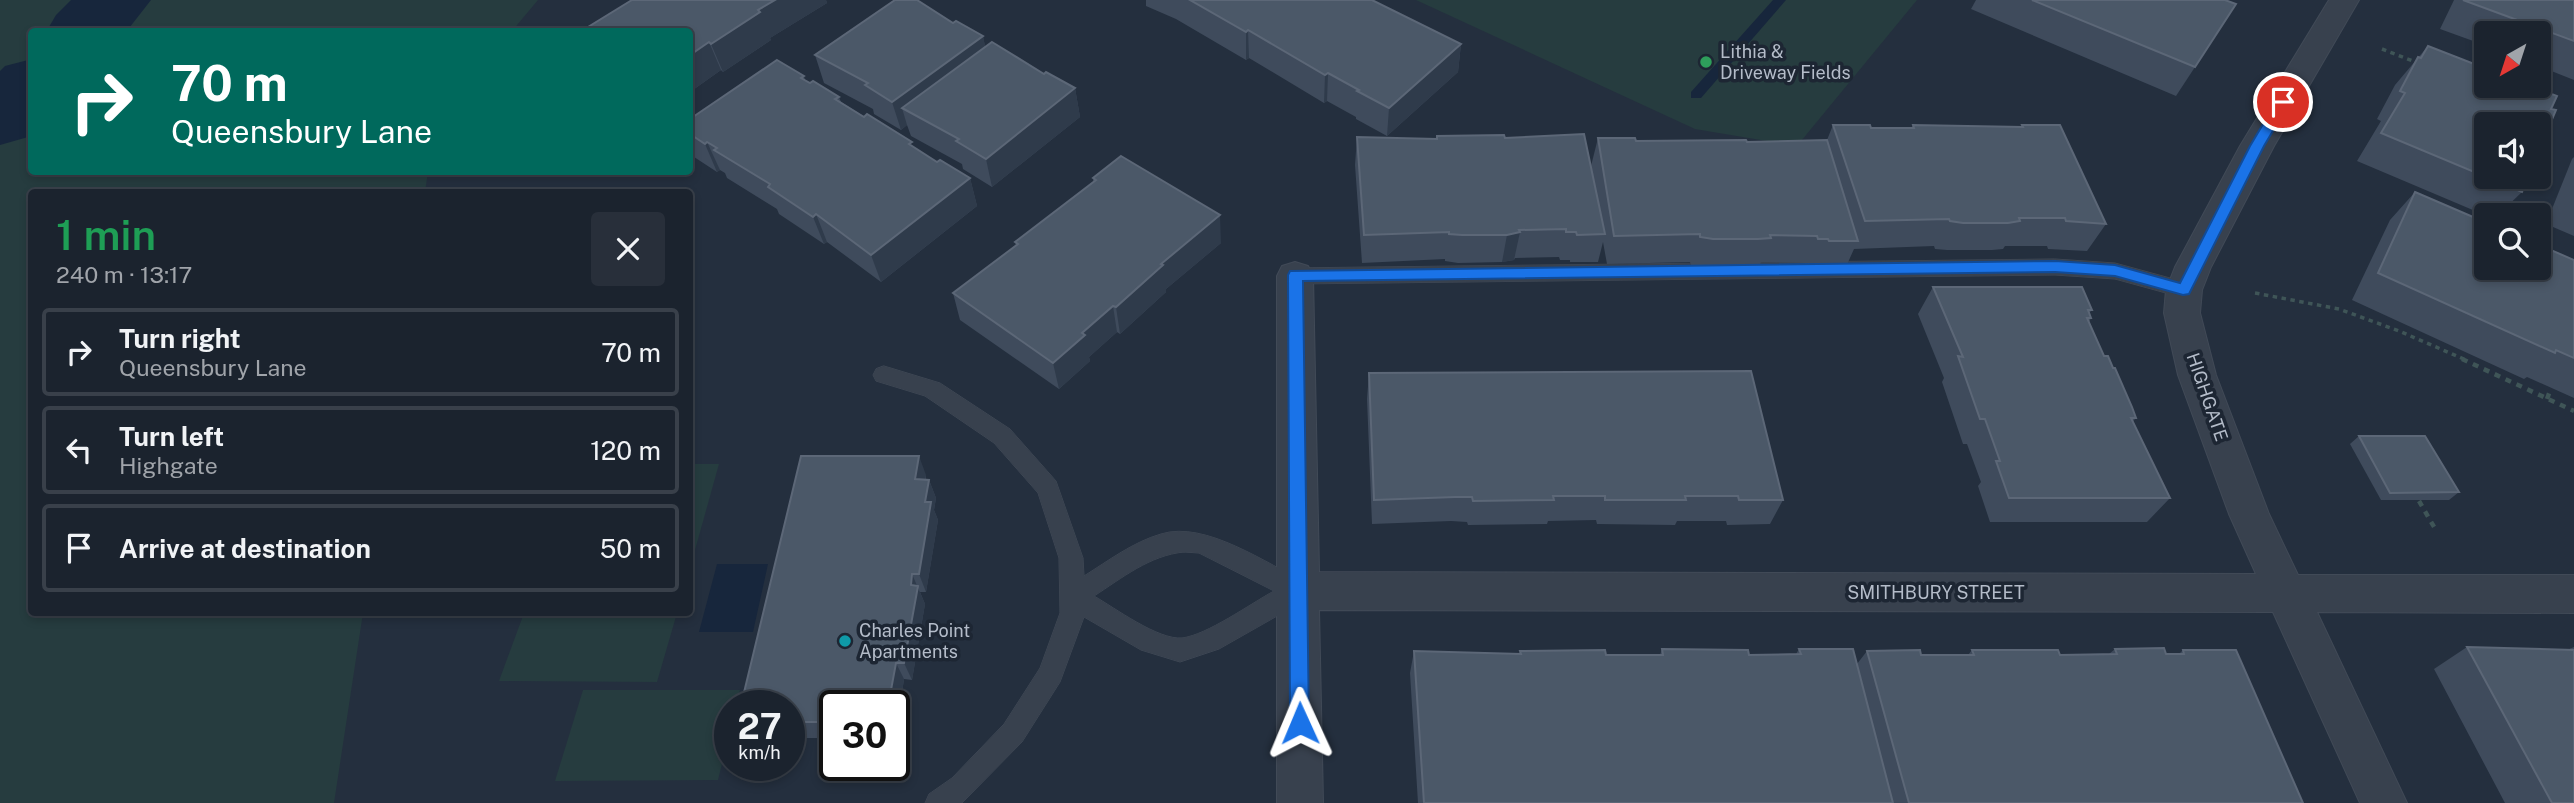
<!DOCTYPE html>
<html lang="en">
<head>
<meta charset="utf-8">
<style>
	body { margin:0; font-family:"Public Sans",sans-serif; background:#282f3a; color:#f1f3f6; height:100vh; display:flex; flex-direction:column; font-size:26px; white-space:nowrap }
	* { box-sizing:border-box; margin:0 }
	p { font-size:23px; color:#a0a4aa }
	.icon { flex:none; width:38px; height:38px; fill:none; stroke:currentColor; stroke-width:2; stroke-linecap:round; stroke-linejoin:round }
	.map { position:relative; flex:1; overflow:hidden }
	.sheet { position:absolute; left:28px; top:189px; width:665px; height:427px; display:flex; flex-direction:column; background:#1b232e; border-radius:7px; box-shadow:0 4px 10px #0003,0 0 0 2px #39404a }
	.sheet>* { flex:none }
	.hud { position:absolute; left:28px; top:28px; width:665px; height:147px; border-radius:7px; box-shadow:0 4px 10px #0003,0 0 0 2px #39404a; background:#00695c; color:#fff; overflow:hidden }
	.needle { width:46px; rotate:219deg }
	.buttons { position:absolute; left:2474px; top:21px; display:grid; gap:14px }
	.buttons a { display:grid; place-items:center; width:77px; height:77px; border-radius:7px; background:#1b232e; box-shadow:0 4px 10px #0003,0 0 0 2px #39404a; font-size:35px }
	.speed { position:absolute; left:714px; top:690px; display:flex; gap:14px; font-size:35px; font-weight:700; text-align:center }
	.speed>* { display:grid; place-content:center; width:91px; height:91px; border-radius:50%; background:#1b232e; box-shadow:0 4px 10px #0003,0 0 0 2px #39404a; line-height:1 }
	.speed small { font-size:18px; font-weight:400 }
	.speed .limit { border:4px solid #111; border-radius:10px; background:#fff; color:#111 }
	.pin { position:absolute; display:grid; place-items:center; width:60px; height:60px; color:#fff; margin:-30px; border:4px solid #fff; border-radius:50%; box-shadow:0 2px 7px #0007 }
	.me { position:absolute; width:77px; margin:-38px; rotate:359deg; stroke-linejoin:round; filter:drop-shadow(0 0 5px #0008) }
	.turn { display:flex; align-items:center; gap:24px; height:147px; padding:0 28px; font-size:32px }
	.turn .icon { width:91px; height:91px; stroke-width:2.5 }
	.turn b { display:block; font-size:49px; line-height:60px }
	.round { display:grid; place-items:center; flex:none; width:74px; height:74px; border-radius:7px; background:#282f3a }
	.headline { display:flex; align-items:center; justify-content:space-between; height:119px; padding:0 28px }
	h1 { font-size:42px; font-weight:600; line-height:52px; color:#1e9e55 }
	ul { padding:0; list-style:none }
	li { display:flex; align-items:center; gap:21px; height:88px; margin:0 14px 10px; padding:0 14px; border:4px solid #39404a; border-radius:7px }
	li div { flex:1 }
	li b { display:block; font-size:26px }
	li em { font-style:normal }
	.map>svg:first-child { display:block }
	.green { fill:#263c3f }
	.water { fill:#17263c }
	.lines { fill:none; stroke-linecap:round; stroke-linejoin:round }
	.stream { fill:#17263c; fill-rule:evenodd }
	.river { fill:#17263c; fill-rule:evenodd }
	.lane-casing { stroke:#414a57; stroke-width:1 }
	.street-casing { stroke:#414a57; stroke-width:2 }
	.path-far1 { stroke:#3f5557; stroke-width:3.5; stroke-dasharray:4.5 4.5; stroke-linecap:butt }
	.path { stroke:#3f5557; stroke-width:4.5; stroke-dasharray:6 6; stroke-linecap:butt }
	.lane { fill:#38414e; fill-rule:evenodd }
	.street { fill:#38414e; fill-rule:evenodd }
	.wall { fill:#3f4b5c }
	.shaded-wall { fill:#2f3b4b }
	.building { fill:#4b5868; stroke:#5c6777; stroke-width:2 }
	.route { fill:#1a73e8; stroke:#114b97; stroke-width:2 }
	.leisure-dot { fill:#2e9e5b; stroke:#1d2633; stroke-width:2.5 }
	.culture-dot { fill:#0f9aa8; stroke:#1d2633; stroke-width:2.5 }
	.labels { text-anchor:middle; stroke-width:7; stroke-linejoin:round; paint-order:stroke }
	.poi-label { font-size:18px; fill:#b4bcc9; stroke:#1d2633; text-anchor:start }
	.street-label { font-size:18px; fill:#b4bcc9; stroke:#1d2633 }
</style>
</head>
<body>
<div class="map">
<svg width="2574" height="803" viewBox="0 0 2574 803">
	<rect width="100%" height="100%" fill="#242f3e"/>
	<g class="green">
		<path d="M0,0h538l-26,31 -480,1v140h396l-3,20h-393v420l331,1 -29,190h-334z"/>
		<path d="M1416,0h501l-120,146 -102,-17z"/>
		<path d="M690,464h29l-29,104z"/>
		<path d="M524,613v-1l153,1 -20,69 -158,-1z"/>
		<path d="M583,690h157l-4,15h-6v27l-12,48 -163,1z"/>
	</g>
	<path class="water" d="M717,564h51l-15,68h-54z"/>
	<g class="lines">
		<path class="stream" d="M1773,0h13l-85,98h-10v-6z"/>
		<g class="river">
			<path d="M71,0h80l-25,32h-80l10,-17z"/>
			<path d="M32,59v75l-4,3 -28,8v-74l5,-5z"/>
		</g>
		<defs>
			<g id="lane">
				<path d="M2055,259l60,4 77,21 3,6 -3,6 -8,2 -69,-19 -60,-4 -760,9 -8,-2 -3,-6 3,-6 8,-2z"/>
				<path d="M884,366l56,17 70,46 46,52 27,77 1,18c24,-15 49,-34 77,-42 44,-14 106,30 146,49l3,8 -3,8 -88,50 -39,13 -39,-12 -57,-33 -24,65 -38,60 -60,61h-37l4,-9 23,-16 52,-54 36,-56 20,-55 -1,-55 -21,-65 -44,-50 -69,-47 -49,-15 -3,-6 3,-6zM1184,552l15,1 75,38c-24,13 -67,44 -92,47 -24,2 -67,-30 -88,-42 28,-18 56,-41 90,-44z"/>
			</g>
			<path id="street" d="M2329,0h30l-85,146 -63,121 -9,23 -2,23 16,62 53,139 29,61h276v38l-257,-1 90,191h-47l-87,-191 -954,-2 4,193h-46v-527l5,-10 13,-4 13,4 5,10 6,296 937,2 -27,-60 -51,-139 -14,-62 2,-23 9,-23 65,-121z"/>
		</defs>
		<use href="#lane" class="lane-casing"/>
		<use href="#street" class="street-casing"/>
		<g class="path-far1">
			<path d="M2382,49l36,14"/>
			<path d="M2255,293l84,16 60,22 67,29"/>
		</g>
		<g class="path">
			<path d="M2462,359l112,52"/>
			<path d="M2547,399l4,-11"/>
			<path d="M2419,501l18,31"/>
		</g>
		<use href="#lane" class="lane"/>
		<use href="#street" class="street"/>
	</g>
	<g class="wall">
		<path d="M632,0h194l1,3 -57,35 1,2 -48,32 -2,-2 -31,22v-60z"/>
		<path d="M1146,0h226l89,44 -3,28 -71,64 -31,-17v-2l-29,-16 -3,2 -75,-45 -3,2 -70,-41 -30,-13z"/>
		<path d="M1976,0h249l-30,67 -19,29 -205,-87z"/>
		<path d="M2454,0h120v80l-35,-14v-33h-52v13l-47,-17z"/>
		<path d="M953,23l30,13 2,11 90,41 5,29 -88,70 -29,-18 -1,-5 -51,-28 -4,-11 -6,5 -27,-16 -1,-5 -49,-26 -9,-28z"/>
		<path d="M2428,46l123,63 -29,83 -24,23 -11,1 -130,-55 24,-40 -4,-2 18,-34z"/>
		<path d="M804,76l1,4 5,3 29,14 2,5 96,60 33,16 7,28 -96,76 -54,-40 -3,2 -45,-30 -2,-5 -50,-31 -2,-5 -5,-3 -3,2 -26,-17 -1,-4v-32z"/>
		<path d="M1833,125l38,3h40l2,-3 108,2 1,-2 84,99 -19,27 -39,-2 -1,-3h-42l-2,3 -11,1h-45l-12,-1 -1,-3 -80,3 -9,20 -28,-1 -1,-2h-10l-1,-3 -44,-1 -1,3 -13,2 -44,-1 -12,-1 -1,-3 -83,2 -4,-22 -5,20h-28v-2h-10l-1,-3 -44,1 -1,2 -12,2 -44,1 -13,-2v-2l-83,4 -7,-98 2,-28 80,2 68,-1 86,28 7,-28 38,3 111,1 80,-2z"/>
		<path d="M2574,157v79l-28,-12 26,-65z"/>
		<path d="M1093,178l128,65 -55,46v3l-46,42 -3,-2 -28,25 1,4 -31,28 -99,-69 -7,-27 63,-47 -1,-4 78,-60z"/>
		<path d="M2415,192l159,68v138l-47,-21 -3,2 -172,-79 38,-80z"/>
		<path d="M1933,287l159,23 -3,3 2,5 -2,4 15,34 32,62 -3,3 37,77 -23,24h-157l-12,-36 3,-4 -14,-38h-4l-21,-62 2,-4 -26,-64z"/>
		<path d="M1369,373l414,127 -13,24 -43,1 -1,-4h-49l-2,4 -78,-1 -1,-4 -48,1 -1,3 -79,1 -1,-3 -16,-1 -79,3 -5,-125z"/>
		<path d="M2359,436l100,56 -10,8h-68l-31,-56z"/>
		<path d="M926,475v4l3,1 7,18 -2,12 4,10 -12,72h-6l5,12 -13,76 -8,-1 -4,27h-6v-1h-59v33h-46v-33z"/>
		<path d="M2467,647l100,3 7,-3v156h-69l-71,-134z"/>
		<path d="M1662,649l87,6 47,-1 3,-5 58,15 10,-13 54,4h47l4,-5 88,5 49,-1 6,-5 51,5h13l4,-4 120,153h-885l-8,-130 4,-22 105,3 1,-3 86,4h54z"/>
	</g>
	<g class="shaded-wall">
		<path d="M775,0h51l1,3 -57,35 1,2 -48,32 -12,-28 47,-34z"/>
		<path d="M1248,30l1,28 -3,2v-28z"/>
		<path d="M983,36l6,29 -87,43 5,17 -6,5 -9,-28z"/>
		<path d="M709,42l12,28 -31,22v-37z"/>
		<path d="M1461,44l-3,28 -71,64 2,-28z"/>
		<path d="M1328,73l-1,28 -3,2 1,-28z"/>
		<path d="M1075,88l5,29 -88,70 -6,-28z"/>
		<path d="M707,142l13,28 -3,2 -12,-28z"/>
		<path d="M970,178l7,28 -96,76 -10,-27z"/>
		<path d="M816,214l11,28 -3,2 -11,-27z"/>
		<path d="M1220,215l1,28 -55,46v3l-46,42 -4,-27 45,-43z"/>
		<path d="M1520,232l-6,28 -12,2 5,-27z"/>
		<path d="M1113,306l4,26 -28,25 1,4 -31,28 -6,-26 29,-30z"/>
		<path d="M919,456l7,19 -3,23 -8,-19z"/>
		<path d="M929,480l7,18 -2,12 4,10 -12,72 -7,-18 6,-72z"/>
		<path d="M912,574l13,30 -13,76 -8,-17z"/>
		<path d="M896,663l8,16 -4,27 -9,-16z"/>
		<path d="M880,690l8,15h-12z"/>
	</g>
	<g class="building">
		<path d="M632,0h143l-17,10 2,2 -49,32 -2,-2 -19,13v-23h-110z"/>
		<path d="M895,0h22l36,23 3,-2 27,15 -91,66 -27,-17 3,-2 -53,-28z"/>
		<path d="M1190,0h182l89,44 -72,64 -32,-17 2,-1 -31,-17 -3,2 -77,-45 -2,2z"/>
		<path d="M2032,0h193l11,4 -41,63z"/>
		<path d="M2463,0h111v41z"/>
		<path d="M992,42l52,32 2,-2 29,16 -89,71 -30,-18 3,-2 -57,-31z"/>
		<path d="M2428,46l59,23v17h44l26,10 -6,13 5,1 -17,40v-26h-52v53h41l-6,15 -141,-59 24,-40 -5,-2 18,-34 3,1z"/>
		<path d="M777,60l27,16 -3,2 9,5 3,-2 26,16 -4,2 29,18 3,-3 45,28 -3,2 28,18 3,-2 30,18 -99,77 -55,-41 -3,3 -45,-30 2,-3 -56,-34 3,-2 -10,-6 -2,2 -15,-10v-15z"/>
		<path d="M1833,125h37l1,3h43l-1,-3 110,2 -1,-2h38l46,99 -40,-3 -1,-3h-46l1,3 -12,2h-45l-13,-2 -1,-2 -84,2z"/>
		<path d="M1584,134l21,100 -28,1 -1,-3h-10v-3l-47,1 1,2 -13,3h-45l-13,-1v-2l-85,3 -7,-98 80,2v-3l67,-1 1,3z"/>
		<path d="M1598,138h37l1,3 110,-1 1,2 80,-2 31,101h-29l-1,-2h-10l-1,-3 -47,-1 1,3 -13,1h-45l-13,-2v-3l-86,2z"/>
		<path d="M1121,156l99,59 -59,49 2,1 -47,42 -3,-1 -31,27 3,2 -32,28 -100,-70 65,-49 -3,-2 81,-62 -3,-2z"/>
		<path d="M2415,192l72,31v45h52v-23l35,15v98l-18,-8 -1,3 -177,-80z"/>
		<path d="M1933,287h149l10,23h-4l3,8h-4l17,38h4l5,12h2l17,39 4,11h-5l39,80h-161l-13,-37h4l-15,-42h-5l-22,-63 5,1z"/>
		<path d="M1751,371l32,129h-44l-1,-4h-53l1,4h-81v-4h-52l1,4 -81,1 -1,-4h-17l-81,3 -5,-127z"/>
		<path d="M2359,436h66l34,56 -69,1z"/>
		<path d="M801,456h118l-4,23 14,1 -4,22h6l-12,72h-7l-1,11 7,1 -14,77h-8l-5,27h-11l-4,15h-41v17h-46v-17h-48z"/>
		<path d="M2467,647l107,3v153h-22z"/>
		<path d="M2164,648l2,6h18l-1,-4h53l67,153h-394l-42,-152 53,-1 1,5h53l-2,-5h86l2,5 57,-1 -2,-5z"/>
		<path d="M1662,649l86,1 1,5 52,-1 -2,-5h54l40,154h-469l-10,-152 107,3 -1,-3 85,-1 1,5h57z"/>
	</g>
	<path class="route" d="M2283,98l7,4 -26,44 -75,148 -6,1 -68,-19 -60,-4 -752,9 6,442 -3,6 -6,3 -7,-3 -3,-6 -2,-448 2,-4 765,-10 60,4 65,18 70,-137 28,-47z"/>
	<circle class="leisure-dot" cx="1706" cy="62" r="7"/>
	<circle class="culture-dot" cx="845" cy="641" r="7"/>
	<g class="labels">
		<g class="poi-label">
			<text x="1720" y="58">Lithia &amp;<tspan x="1720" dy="21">Driveway Fields</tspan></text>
			<text x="859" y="637">Charles Point<tspan x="859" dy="21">Apartments</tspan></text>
		</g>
		<g class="street-label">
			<text transform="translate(2207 397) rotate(71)" y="6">HIGHGATE</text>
			<text x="1936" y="599">SMITHBURY STREET</text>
		</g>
	</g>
</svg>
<div class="buttons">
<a><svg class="needle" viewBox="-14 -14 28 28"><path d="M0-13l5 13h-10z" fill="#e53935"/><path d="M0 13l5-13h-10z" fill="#a0a4aa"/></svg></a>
<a><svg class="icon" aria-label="sound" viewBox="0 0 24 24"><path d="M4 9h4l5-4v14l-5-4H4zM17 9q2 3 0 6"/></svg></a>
<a><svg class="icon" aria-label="search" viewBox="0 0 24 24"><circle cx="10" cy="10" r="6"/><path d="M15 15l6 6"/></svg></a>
</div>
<div class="speed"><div>27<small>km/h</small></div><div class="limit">30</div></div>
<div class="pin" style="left:2283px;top:102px;background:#d93025"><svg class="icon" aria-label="arrive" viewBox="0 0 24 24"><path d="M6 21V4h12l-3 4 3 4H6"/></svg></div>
<svg class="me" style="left:1300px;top:723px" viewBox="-20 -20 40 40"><path d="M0-17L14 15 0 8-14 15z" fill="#1a73e8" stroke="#fff" stroke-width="4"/></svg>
<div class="hud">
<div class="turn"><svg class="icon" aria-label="right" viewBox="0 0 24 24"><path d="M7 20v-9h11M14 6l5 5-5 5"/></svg><div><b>70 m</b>Queensbury Lane</div></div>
</div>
<section class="sheet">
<div class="headline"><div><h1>1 min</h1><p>240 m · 13:17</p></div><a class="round"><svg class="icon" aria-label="close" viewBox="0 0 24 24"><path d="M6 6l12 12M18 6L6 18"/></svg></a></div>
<ul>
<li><svg class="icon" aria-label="right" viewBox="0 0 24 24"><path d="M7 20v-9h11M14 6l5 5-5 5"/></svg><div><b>Turn right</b><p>Queensbury Lane</p></div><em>70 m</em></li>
<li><svg class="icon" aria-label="left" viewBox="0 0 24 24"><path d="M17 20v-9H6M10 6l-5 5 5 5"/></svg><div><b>Turn left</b><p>Highgate</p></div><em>120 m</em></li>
<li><svg class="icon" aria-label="arrive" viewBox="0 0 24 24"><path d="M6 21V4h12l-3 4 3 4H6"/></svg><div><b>Arrive at destination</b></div><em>50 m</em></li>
</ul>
</section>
</div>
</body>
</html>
